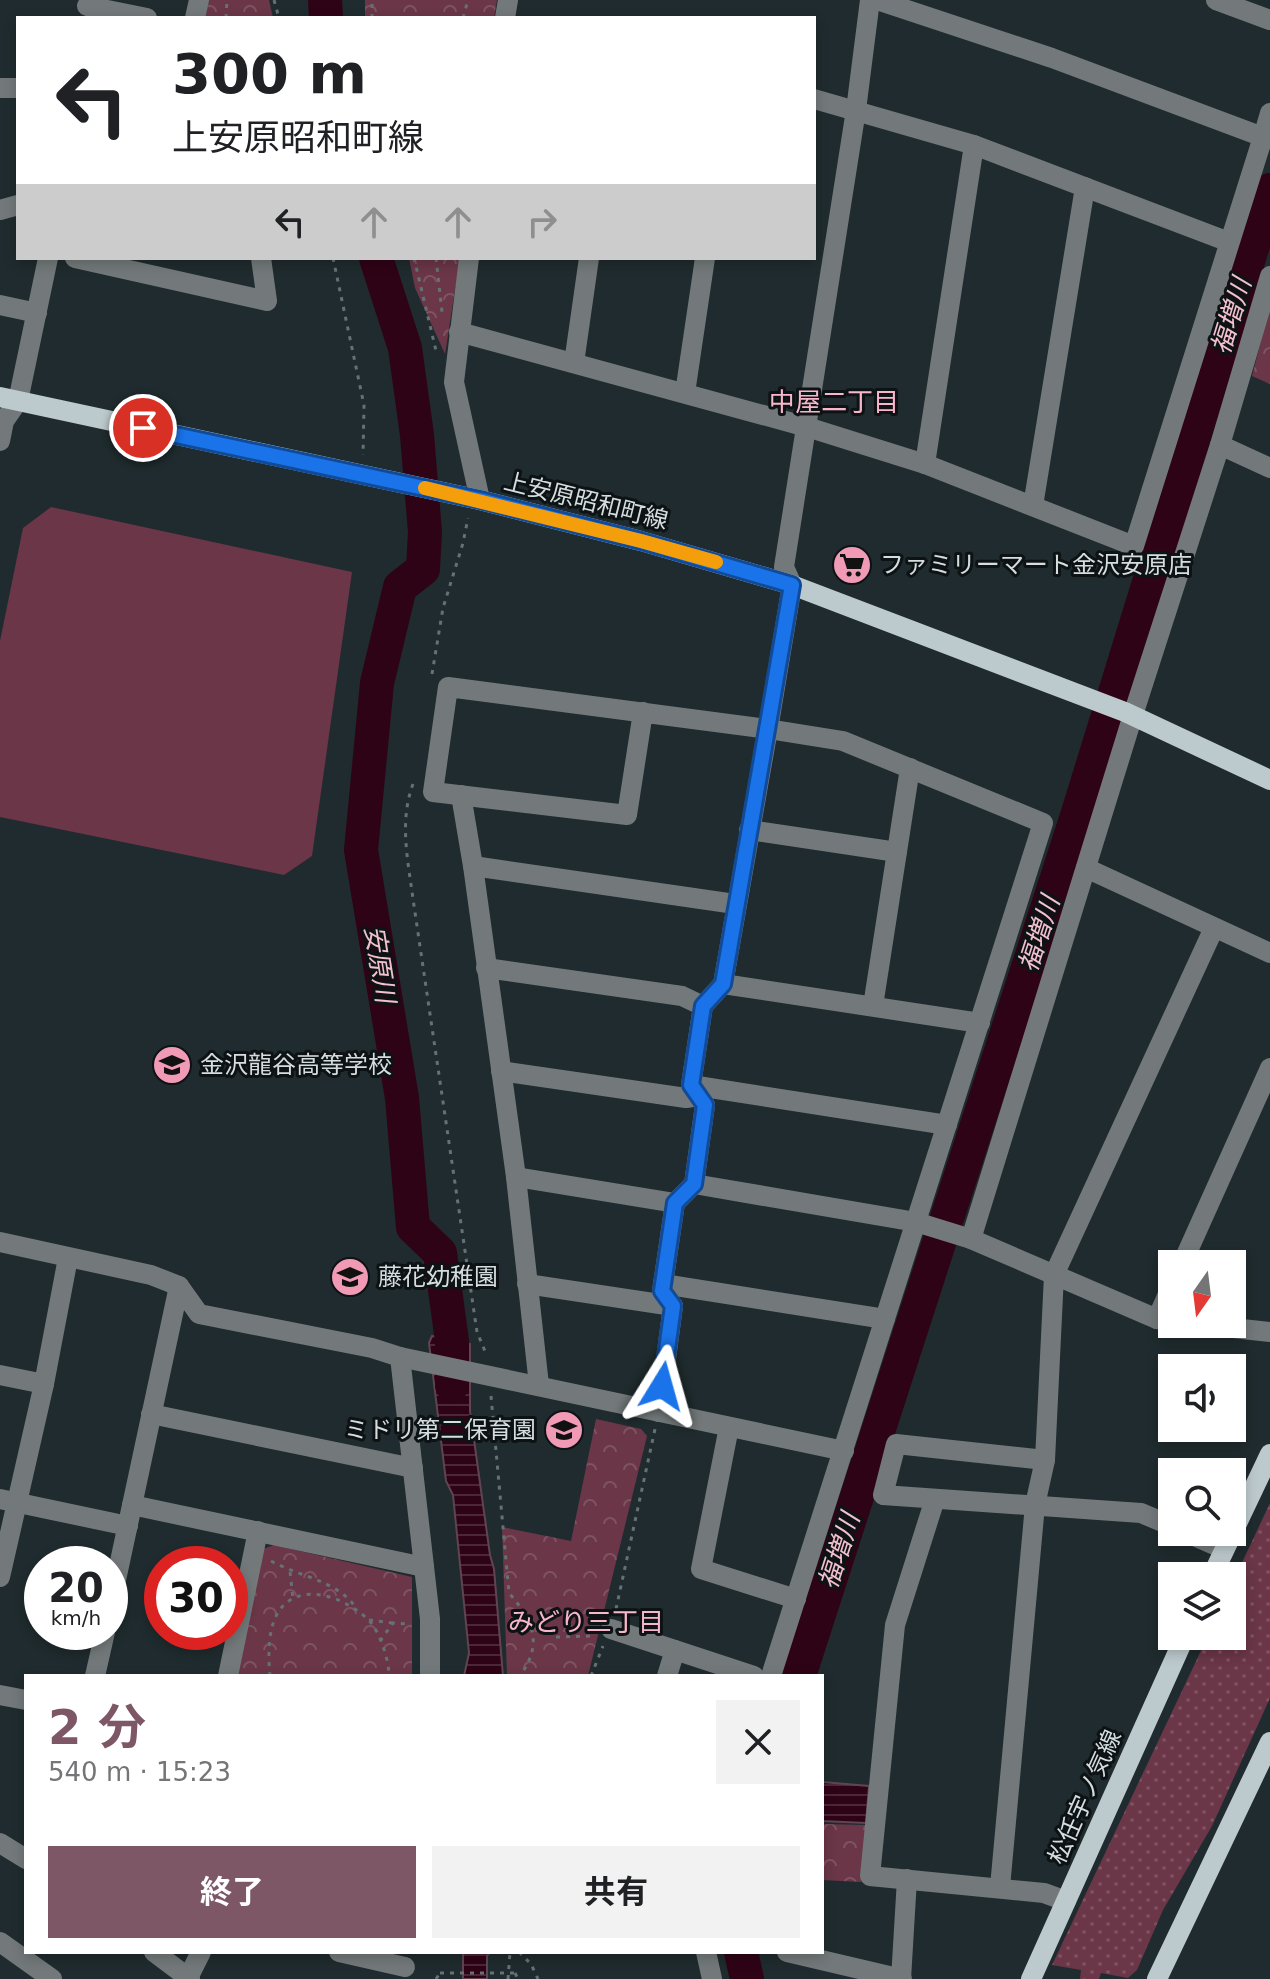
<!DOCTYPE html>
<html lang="ja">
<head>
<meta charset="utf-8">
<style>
	body { margin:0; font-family:"DejaVu Sans","Noto Sans JP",sans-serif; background:#f2f2f2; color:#202124; height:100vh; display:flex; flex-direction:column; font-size:30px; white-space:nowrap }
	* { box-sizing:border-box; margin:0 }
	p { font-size:26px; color:#757577 }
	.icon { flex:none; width:44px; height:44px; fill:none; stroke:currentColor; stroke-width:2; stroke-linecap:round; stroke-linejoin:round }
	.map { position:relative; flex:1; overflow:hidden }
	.sheet { position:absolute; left:24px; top:1674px; width:800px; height:280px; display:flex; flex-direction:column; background:#fff; border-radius:0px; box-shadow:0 4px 12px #0003 }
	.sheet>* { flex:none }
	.banner { position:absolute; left:16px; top:16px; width:800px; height:244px; border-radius:0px; box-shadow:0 4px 12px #0003; background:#fff; color:#202124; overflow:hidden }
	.needle { width:52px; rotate:194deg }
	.controls { position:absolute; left:1158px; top:1250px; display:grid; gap:16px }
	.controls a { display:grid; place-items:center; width:88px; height:88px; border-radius:0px; background:#fff; box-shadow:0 4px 12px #0003; font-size:40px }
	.speed { position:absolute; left:24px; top:1546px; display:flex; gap:16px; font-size:40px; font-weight:700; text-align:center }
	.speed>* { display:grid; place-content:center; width:104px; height:104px; border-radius:50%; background:#fff; box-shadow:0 4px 12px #0003; line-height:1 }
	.speed small { font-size:20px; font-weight:400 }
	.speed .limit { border:12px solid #d22; background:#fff; color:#111 }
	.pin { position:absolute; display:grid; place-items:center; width:68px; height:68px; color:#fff; margin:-34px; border:4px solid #fff; border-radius:50%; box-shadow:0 2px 8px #0007 }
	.me { position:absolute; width:88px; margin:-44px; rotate:8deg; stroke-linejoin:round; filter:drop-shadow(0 0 6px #0008) }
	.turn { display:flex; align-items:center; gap:28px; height:168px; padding:0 24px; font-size:36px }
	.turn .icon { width:104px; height:104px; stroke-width:2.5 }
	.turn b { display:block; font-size:56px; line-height:68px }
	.lanes { display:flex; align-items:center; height:76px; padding:0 24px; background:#0003; justify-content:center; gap:40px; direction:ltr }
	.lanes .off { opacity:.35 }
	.round { display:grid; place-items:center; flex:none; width:84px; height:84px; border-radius:0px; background:#f2f2f2 }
	.head { display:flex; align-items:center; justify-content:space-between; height:136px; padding:0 24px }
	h1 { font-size:48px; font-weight:700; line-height:60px; color:#7e5766 }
	.cta { display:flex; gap:16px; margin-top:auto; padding:16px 24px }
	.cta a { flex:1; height:92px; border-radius:0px; background:#7e5766; color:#fff; font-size:32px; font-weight:700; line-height:92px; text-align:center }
	.cta a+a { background:#f2f2f2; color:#202124 }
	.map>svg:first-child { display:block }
	.grass { fill:url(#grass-dots) }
	.park { fill:url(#park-crowns) }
	.pitch { fill:#6a3648 }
	.water { fill:url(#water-rules); stroke:#614452; stroke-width:2 }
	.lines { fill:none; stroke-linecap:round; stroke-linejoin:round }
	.river { stroke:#2f0316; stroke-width:34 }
	.path { stroke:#667173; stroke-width:3; stroke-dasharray:4 6; stroke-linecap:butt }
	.minor { stroke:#73797a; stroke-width:20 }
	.major { stroke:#bdcacd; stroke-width:20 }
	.path-bridge { stroke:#667173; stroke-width:3; stroke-dasharray:4 6; stroke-linecap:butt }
	.route-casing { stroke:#114b97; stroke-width:20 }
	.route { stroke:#1a73e8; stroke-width:14 }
	.slow { stroke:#f59e0b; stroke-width:14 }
	.labels { text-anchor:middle; stroke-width:6; stroke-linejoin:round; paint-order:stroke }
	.street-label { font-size:24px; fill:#d5dddf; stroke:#0d1214 }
	.poi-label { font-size:24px; fill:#d5dddf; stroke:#0d1214; text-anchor:start }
	.water-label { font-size:26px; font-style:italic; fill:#f2c0ce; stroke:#0d1214 }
	.neighbourhood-label { font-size:26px; fill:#f8b6ca; stroke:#0d1214 }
</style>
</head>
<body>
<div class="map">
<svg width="1270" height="1979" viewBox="0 0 1270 1979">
	<defs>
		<pattern id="grass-dots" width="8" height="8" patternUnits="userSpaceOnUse" patternTransform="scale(2)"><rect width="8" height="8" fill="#6a3648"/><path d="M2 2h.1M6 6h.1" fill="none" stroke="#7e5362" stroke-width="1.8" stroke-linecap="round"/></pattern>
		<pattern id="park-crowns" width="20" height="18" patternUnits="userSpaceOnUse" patternTransform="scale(2)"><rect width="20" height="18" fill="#6a3648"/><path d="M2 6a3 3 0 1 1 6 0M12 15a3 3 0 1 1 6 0" fill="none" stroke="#7e5362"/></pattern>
		<pattern id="water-rules" width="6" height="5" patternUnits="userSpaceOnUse" patternTransform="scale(2)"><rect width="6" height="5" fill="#2f0316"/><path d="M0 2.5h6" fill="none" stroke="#4c2737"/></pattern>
	</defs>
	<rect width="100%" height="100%" fill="#1f2b2e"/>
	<path class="grass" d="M1270,1503v195l-58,128 -49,84 -26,60 -9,8 -27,-5 -2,6h-19l1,-9 -29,-5 156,-329h24v-52z"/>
	<g class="park">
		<path d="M209,0h60l4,18h-68z"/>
		<path d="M365,0h132l-3,18h-129z"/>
		<path d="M409,258h51l-15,96 -30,-66z"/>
		<path d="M1270,306v78l-18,-8z"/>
		<path d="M596,1419l45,10 6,7 -59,240h-81l-5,-149 69,14z"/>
		<path d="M274,1545l138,32v99h-177l28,-127z"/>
		<path d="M822,1824l44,1 -5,57 -39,-2z"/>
	</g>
	<path class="pitch" d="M51,507l301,65 -40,284 -28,19 -284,-58v-176l23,-113z"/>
	<g class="water">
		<path d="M432,1336l38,8v67l20,144 4,14 9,107h-39l5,-23 -16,-158 -7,-14 -17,-138z"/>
		<path d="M822,1782l47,4 -3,37 -44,-2z"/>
		<path d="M463,1952h27l-3,4v23h-24z"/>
	</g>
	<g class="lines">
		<g class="river">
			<path d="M325,0l1,18"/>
			<path d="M376,258l29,90 12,87 8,97 -2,37 -23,18 -23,96 -16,167 41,248 11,129 27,26 12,88v44"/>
			<path d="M799,1676l278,-860 193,-626"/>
			<path d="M741,1952l6,27"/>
		</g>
		<g class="path">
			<path d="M274,0l5,18"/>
			<path d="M226,18l1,-18"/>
			<path d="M372,18v-18"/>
			<path d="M463,18l5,-18"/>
			<path d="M333,258l31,147 -1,50"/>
			<path d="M414,258l23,97"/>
			<path d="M436,258l6,54"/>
			<path d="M432,674l11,-66 20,-65 5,-25"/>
			<path d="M413,784c-14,37 -5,77 0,115l64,433 10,24"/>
			<path d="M491,1396l18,197c25,29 34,50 11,83"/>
			<path d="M271,1561c29,16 66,19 86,48"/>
			<path d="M290,1572l3,27"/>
			<path d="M616,1609l39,-180"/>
			<path d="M369,1620l24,3"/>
			<path d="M556,1637l36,-1"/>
			<path d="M380,1641l13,-18 18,1"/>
			<path d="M270,1676c-2,-21 -3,-55 14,-71 24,-24 70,-3 88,19 9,12 17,37 17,52"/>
			<path d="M591,1676l12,-30"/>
			<path d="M519,1952l12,12 7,15"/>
			<path d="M515,1973l3,6"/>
			<path d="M436,1979l4,-6"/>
			<path d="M508,1979l2,-27"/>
		</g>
		<g class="minor">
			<path d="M1216,0l54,20"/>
			<path d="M87,6l60,12"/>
			<path d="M195,18l4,-18"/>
			<path d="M505,18l3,-18"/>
			<path d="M0,88h18"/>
			<path d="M814,99l160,46 -49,319"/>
			<path d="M1270,113l-7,24 7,2"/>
			<path d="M974,145l255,97"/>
			<path d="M0,210l18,-5"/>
			<path d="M75,258l192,43 -6,-43"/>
			<path d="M469,258l-15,124 26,118"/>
			<path d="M1270,276l-50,169 50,23"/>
			<path d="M0,305l37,8"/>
			<path d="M459,332l348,95 118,37 209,82 129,-409 -211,-79 -175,-58"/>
			<path d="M574,363l15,-105"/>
			<path d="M685,393l20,-135"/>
			<path d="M0,441l4,-20 14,-20 30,-143"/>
			<path d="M1033,506l52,-319"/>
			<path d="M643,712l-16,103 -194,-23 15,-105 320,42 -45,255 -20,22 -12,79 14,20 -11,79 -19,19 -13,88 11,15 -14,106"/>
			<path d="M461,795l12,71"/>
			<path d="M749,830l148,22"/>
			<path d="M1086,868l184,85"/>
			<path d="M486,968l196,28 21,10"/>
			<path d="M723,984l257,39"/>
			<path d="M873,1006l37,-238"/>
			<path d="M501,1071l185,27 13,-2"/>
			<path d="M691,1085l256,40"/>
			<path d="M516,1177l159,26"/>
			<path d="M694,1184l222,38 55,17"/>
			<path d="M0,1242l151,33 28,11 20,28 173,34 28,9 30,262v57"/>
			<path d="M1182,1264l88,-196"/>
			<path d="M527,1284l146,22"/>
			<path d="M663,1284l222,35"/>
			<path d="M1157,1319l15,-34"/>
			<path d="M1172,1321l-15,-2 -186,-80 162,-524 87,-270"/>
			<path d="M1197,1324l73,8"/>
			<path d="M400,1357l444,94"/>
			<path d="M0,1375l44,9 24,-126"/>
			<path d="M539,1385l-23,-208 -43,-311 262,38"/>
			<path d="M151,1414l262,54"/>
			<path d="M729,1427l-28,142 95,30"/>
			<path d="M1045,1460l-149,-16 -13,51 258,18 31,13"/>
			<path d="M0,1499l128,27"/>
			<path d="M935,1499l-40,126 -25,251 174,17 22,8"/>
			<path d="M132,1505l292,62"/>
			<path d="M1185,1532l39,17"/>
			<path d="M0,1577l44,-193"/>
			<path d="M110,1608l69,-322"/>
			<path d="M611,1629l143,47"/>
			<path d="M95,1676l10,-44"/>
			<path d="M228,1676l30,-145"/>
			<path d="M667,1676l8,-26"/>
			<path d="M771,1676l272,-853 -200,-82 -75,-12 24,-144 -8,-18 72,-457 14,-110"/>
			<path d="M0,1695l26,5"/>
			<path d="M0,1843l26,16"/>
			<path d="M1000,1887l35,-382 10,-45 9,-185 160,-347"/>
			<path d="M0,1942l52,37"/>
			<path d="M154,1952l36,27"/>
			<path d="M339,1952l66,15"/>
			<path d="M706,1952l6,27"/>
			<path d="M787,1952l115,27"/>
			<path d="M188,1978l13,-26"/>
			<path d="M901,1979l6,-100"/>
		</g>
		<g class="major">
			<path d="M0,397l480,103 161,41 151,44 333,127 145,68"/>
			<path d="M1212,1576l58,-122"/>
			<path d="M1031,1979l154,-343"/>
			<path d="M1157,1979l113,-237"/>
		</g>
		<path class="path-bridge" d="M440,1973h75"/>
	</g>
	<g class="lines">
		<defs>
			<path id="route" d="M143,428l337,72 161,41 151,44 -69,399 -20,22 -12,79 14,20 -11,79 -19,19 -13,88 11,15 -11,80"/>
		</defs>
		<use href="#route" class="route-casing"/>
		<use href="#route" class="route"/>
		<path class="slow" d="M425,488l216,53 75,21"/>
	</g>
	<defs>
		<symbol id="supermarket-disc" viewBox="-11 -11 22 22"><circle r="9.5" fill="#f09ab6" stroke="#0d1214"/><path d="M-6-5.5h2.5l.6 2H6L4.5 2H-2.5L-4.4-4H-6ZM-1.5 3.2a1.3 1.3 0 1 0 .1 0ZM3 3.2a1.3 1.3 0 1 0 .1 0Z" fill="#111"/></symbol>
		<symbol id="school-disc" viewBox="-11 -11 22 22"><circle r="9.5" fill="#f09ab6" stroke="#0d1214"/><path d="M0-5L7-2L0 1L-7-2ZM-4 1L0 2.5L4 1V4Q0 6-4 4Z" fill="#111"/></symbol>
	</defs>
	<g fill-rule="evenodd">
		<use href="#supermarket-disc" x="830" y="543" width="44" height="44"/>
		<use href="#school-disc" x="150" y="1043" width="44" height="44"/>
		<use href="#school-disc" x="328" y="1255" width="44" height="44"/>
		<use href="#school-disc" x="542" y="1408" width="44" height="44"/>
	</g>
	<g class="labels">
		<g class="street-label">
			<text transform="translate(586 501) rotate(14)" y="8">上安原昭和町線</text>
			<text transform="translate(1085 1797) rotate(-66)" y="8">松任宇ノ気線</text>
		</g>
		<g class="poi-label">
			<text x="880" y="573">ファミリーマート金沢安原店</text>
			<text x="200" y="1073">金沢龍谷高等学校</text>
			<text x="378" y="1285">藤花幼稚園</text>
			<text x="536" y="1438" text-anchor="end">ミドリ第二保育園</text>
		</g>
		<g class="water-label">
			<text transform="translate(1231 316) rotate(-73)" y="9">福増川</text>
			<text transform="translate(1039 934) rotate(-72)" y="9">福増川</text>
			<text transform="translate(380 964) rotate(81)" y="9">安原川</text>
			<text transform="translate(839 1551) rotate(-72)" y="9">福増川</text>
		</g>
		<g class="neighbourhood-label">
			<text x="834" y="411">中屋二丁目</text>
			<text x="586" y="1631">みどり三丁目</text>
		</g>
	</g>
</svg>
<div class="controls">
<a><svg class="needle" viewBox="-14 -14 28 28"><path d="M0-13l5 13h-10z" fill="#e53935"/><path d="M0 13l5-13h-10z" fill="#757577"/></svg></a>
<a><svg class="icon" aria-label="sound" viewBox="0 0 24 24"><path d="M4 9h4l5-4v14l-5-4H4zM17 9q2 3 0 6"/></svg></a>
<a><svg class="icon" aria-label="search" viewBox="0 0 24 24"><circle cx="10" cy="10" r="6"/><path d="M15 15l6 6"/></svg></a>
<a><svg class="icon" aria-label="layers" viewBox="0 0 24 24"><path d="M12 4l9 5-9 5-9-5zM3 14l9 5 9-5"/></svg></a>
</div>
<div class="speed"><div>20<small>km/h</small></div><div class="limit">30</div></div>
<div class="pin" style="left:143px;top:428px;background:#d93025"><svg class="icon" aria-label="arrive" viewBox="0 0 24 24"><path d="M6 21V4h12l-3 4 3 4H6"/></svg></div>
<svg class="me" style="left:662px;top:1386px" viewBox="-20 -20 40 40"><path d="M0-17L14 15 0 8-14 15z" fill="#1a73e8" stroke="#fff" stroke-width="4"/></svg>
<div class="banner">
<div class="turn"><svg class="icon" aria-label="left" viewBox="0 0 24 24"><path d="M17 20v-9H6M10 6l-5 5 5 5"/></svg><div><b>300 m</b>上安原昭和町線</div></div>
<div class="lanes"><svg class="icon" aria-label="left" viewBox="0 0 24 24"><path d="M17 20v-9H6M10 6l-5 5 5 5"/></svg><svg class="icon off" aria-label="ahead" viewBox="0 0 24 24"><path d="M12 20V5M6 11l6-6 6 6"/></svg><svg class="icon off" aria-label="ahead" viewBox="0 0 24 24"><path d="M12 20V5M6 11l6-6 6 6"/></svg><svg class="icon off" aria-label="right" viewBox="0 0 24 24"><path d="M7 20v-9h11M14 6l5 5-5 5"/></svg></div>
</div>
<section class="sheet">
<div class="head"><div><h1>2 分</h1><p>540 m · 15:23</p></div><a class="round"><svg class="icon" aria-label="close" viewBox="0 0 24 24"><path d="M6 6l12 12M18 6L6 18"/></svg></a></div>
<div class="cta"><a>終了</a><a>共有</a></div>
</section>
</div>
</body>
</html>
